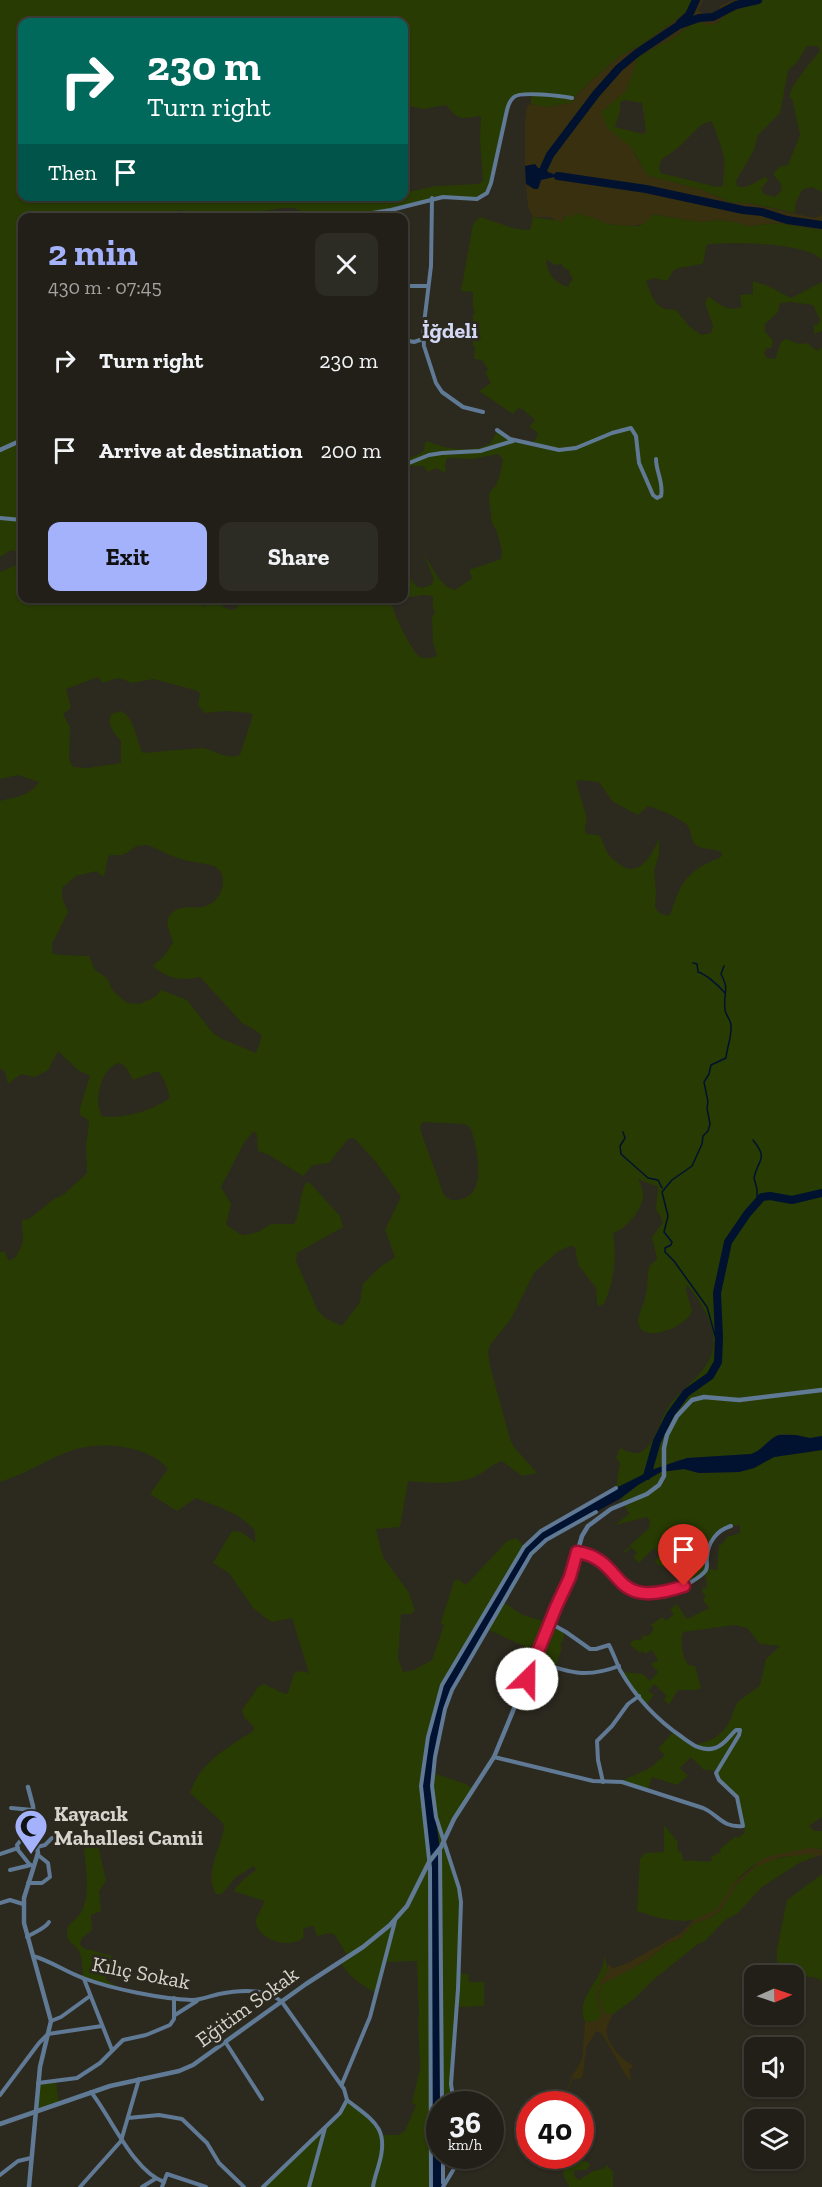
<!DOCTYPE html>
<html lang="en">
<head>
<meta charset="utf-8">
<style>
	body { margin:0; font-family:"Zilla Slab",serif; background:#2d2c24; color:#f1f3f6; height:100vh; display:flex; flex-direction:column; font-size:22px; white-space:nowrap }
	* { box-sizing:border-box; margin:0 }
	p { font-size:20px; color:#a2a2a1 }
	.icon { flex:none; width:33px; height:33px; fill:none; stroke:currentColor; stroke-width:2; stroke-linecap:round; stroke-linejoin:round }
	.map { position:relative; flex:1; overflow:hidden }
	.panel { position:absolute; left:18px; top:213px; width:390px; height:390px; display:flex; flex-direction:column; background:#211f17; border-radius:12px; box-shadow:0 2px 4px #0004,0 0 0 2px #3e3d36 }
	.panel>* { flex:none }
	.hud { position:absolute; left:18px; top:18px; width:390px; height:183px; border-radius:12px; box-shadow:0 2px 4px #0004,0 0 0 2px #3e3d36; background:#00695c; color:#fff; overflow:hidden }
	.needle { width:39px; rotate:88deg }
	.buttons { position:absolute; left:744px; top:1965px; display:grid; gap:12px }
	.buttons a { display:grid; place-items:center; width:60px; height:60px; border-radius:12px; background:#211f17; box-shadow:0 2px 4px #0004,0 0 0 2px #3e3d36; font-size:30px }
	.speed { position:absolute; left:426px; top:2091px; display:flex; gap:12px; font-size:30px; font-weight:700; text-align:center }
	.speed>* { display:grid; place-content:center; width:78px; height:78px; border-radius:50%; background:#211f17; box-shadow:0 2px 4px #0004,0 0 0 2px #3e3d36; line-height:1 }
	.speed small { font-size:15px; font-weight:400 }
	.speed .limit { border:9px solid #d22; background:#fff; color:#111 }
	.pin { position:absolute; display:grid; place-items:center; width:51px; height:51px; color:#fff; margin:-62px -26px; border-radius:50% 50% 50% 0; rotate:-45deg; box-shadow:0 0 6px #0007 }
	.pin .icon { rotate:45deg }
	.me { position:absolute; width:66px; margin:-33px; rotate:23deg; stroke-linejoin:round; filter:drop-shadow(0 0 4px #0008) }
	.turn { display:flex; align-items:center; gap:21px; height:126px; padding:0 30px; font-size:27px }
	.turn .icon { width:78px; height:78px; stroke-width:2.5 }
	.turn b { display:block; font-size:42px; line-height:51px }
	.then { display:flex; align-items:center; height:57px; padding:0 30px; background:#0003; gap:12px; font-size:22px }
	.round { display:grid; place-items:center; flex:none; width:63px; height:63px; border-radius:12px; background:#2d2c24 }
	.head { display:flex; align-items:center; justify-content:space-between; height:102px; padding:0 30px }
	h1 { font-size:36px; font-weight:800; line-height:45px; color:#a4b2fc }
	.cta { display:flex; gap:12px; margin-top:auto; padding:12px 30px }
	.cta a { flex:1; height:69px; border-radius:12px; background:#a4b2fc; color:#111; font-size:24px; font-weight:800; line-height:69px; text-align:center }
	.cta a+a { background:#2d2c24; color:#f1f3f6 }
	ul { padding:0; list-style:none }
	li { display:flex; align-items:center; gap:18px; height:90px; padding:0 30px }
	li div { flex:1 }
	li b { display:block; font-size:22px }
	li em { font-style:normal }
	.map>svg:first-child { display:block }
	.green { fill:#283b03; fill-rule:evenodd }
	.sand { fill:#393010 }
	.water { fill:#001230 }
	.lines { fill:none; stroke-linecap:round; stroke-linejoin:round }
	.stream { stroke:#001230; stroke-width:1.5 }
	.river { stroke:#001230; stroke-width:8 }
	.minor { stroke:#607994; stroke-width:4 }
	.tertiary { stroke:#607994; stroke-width:4.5 }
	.route-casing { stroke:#92132f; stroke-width:15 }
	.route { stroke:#e11d48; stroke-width:10 }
	.labels { text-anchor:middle; stroke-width:6; stroke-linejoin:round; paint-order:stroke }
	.poi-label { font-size:21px; font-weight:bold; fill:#d6d4cd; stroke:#2c291f; text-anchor:start }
	.street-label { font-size:21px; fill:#d6d4cd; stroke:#2c291f }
	.neighbourhood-label { font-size:22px; font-weight:bold; fill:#d2d8f5; stroke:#2c291f }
</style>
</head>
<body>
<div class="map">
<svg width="822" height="2187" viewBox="0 0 822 2187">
	<rect width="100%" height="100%" fill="#2c291f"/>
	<g class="green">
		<path d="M0,0h693l-3,8 -9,8 -40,29 -21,11 -18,15 -23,21 -7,11 -26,4 -15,-3v-8l-8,-1 -12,4 -22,89 -8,10 -29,-1 -111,21 -49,-1 9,-6 -7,-3h-12l-50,8 -39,-3 -14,-3 -11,6 -11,2h-135v284l-1,5 1,4v87h173l2,5 8,4 4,-8h6c6,6 12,13 21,10l6,-10h158l-8,3c-1,8 19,47 26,53 5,5 13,3 19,1l-4,-14 -1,-26 3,-3 -2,-5v-12l-9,-1 -20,3v-38c6,16 9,36 28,24l2,-5 -10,-24c10,13 15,31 31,35l17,-12 -3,-8 32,-11 1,-8 -5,-19 -5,-9 -3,-24v-6l7,-8 4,-10 3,-16 -5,-5 -26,5 -25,-1 -2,7 1,8 -11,-5 -7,4 -4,-6h-20v-9h9l11,-6 1,-8 3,-2c18,9 45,12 63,2l6,-13 9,7 26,7 6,-9 -1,-3 -8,-5 6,-7 -13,-11 -4,-1 -5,6 -34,-23 12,-8 -6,-11 3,-2 -6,-10 -8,-1 1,-12 -2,-2v-31h2l-2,-8v-14l-12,-1 12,-67 7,-7 36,12 14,1 3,-13c8,1 23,4 30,3l3,-5 10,-2 19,5 12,6 27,2h5l9,-6 4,-6 49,8 17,-2 18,2 11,4 31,-3 44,7v30c-17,-18 -88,-18 -113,-16l-3,2 -2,14 -2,4 -23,4 -5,2 -7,11 -13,-3 -8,3c3,8 7,21 15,26 4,3 10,2 15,3l13,16 12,9 10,-2 2,-7 -8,-23 2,-5 3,-1c10,8 19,15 32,10l-2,-12 13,-1v-13l15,5 23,12 31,-16v49l-8,3v-9l4,-1 2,-4 -7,-15 -22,-3 -11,1 -2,9 -13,12v8c6,6 10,8 6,16h-4l-3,5 3,5 8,1 6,-17 5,-3 14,5 7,-1 10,8 5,-4v1089c-5,1 -10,3 -14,2 -10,-1 -19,-6 -29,-3 -12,4 -16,16 -28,19l-73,6 -62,28 4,-25 -4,-5 4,-10c7,3 16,8 23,3 15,-12 16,-33 28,-48 13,-16 39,-33 42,-55 3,-23 -12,-46 -26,-63l-1,5 6,21c-5,16 -47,32 -53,15 -3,-8 4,-20 6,-27 3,-11 2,-22 4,-32l8,-8 -5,-22 11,-15 -7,-13 2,-22 -20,-8c2,5 6,11 5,18 -2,14 -17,32 -30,36 4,25 1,49 -9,71l-5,2 -2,-2 -1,-16 -18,-23 -3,-18 -5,-1 -13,6 -23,21 -23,46 -20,25 -3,7 2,15 20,73 4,8 23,26 -15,3 -20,-15c-10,3 -18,12 -28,16 -19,8 -46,6 -66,4l-8,46 -24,2 7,28 25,34 7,19 -4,4h-10l-3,44 5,14 11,-2 18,-10 12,-35 -3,-1 1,-5 12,-38 4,-2 8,6 41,-44 10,-3 7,9 -86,148 -9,154 2,338h-168l77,-74 7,-13 29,24 6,11h16l7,-4 11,-26 -4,-2 8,-35 -2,-48 1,-4 -2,-55 -33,1 -7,31c-16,-7 -27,-16 -37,-31l8,-5 -13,-22 -5,-2 -13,3 -3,-9 -4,-1 -7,3 1,8c-12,12 -44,5 -48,-14 -1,-7 7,-14 8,-22l-31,-10 11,-12 12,-9 -2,-4 -18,11 -14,17h-6c-13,-21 6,-47 8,-68l-2,-4 -32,-29c10,-31 37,-45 63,-62l1,-4 -10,-10 -2,-7 16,-23 6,-3 21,10 3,-1 6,-20 6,-2 9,2 -17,-55 -20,4 -5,-3 -14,-11 -24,-35 -16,-10 19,-32 9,1 14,10v-11c-15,-19 -38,-24 -59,-33l-19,13 -27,-17 18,-25c-18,-23 -64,-28 -91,-20 -26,7 -50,25 -77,33v-230h5l4,9 7,-4 7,-15 -1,-22 7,-1 25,-20 9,-4 24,-22 -1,-28 3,-21 -1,-4 -8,-5v-7l10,-32 -12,-6 -20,-19 -10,19 -13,7 -14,-3 -13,10 -3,-12 -5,-4v-267c15,-4 30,-5 39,-19l-21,-7 -18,4v-207l17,-7 4,-7 -2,-5 -8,-3 -11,7zM22,22h382v83l19,4 23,-4c14,17 13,13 35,11l-1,24 3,41 -5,3 -42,2 -32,7v3l-30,3 -2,-3h-350zM546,259l9,6 6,-1 4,5h3l5,11 -4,3v4c-13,-2 -23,-15 -23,-28zM98,677l5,6c14,-5 15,-7 28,0l23,-4 44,12 2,3 -2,11 7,8 21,-2 24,2 3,2 -13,40c-19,5 -23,-6 -40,-7l-57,5c-7,-12 -8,-35 -22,-42l-10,3c-4,12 3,19 10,27v22l-33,5 -15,-1 -4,-7 1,-33 -7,-13 8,-6 -5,-19zM579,780l20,2 14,20 25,13 10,-9c8,2 38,14 41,22 3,6 1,12 7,17 8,6 18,2 26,8l-1,4c-21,9 -33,15 -43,36 -4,8 -5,16 -9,23l-10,-3 -4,-6 1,-15 -2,-21 5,-17v-16c-6,15 -20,44 -42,24 -3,-2 -8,-6 -10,-10 -3,-6 -4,-11 -8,-17l-13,-1 -1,-5 2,-11 -11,-36zM146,845c10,2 17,8 26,11 6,2 15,5 22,6 14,3 30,1 29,22 -1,7 -5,15 -11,19 -12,9 -29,-1 -40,10 -10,9 -1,19 1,29l-8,13 -12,11c14,13 29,15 47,11l42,46 13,7 7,6 -6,17 -36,-15 -8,-6 -25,-32 -26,-10 -6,7 -15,7 -13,-1 -14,-12 -6,-13 -12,-8 -6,-14 -29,-1 -8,-2v-9l16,-32 -6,-14v-10l14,-12 21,-5 6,6c5,-6 1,-15 7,-22h13l14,-9zM119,1063l6,3 8,14 22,-8h4l6,10 5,16c-18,12 -46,22 -68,18 -9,-15 -1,-48 17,-53zM423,1122l41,2 6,3c7,18 18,67 -8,72 -8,2 -12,2 -18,-4l-22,-60 -2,-9zM254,1131l3,4 1,16 11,4 34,21 10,-11 16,-2 19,-24 6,-1 21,23 26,36 -16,33 10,27 -15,10 -17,17 -3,18 -18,24 -17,-8 -7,-7 -22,-50 1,-8 46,-26 -3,-11 -29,-32 -5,-2c-7,13 -5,29 -12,42h-23l-13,8 -13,3 -5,-1 -14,-9 5,-21 -10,-17 23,-44z"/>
		<path d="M764,0h58v192l-10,-5 -10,3 -6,12 -1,11 -46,-10h-17l-30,-13 -53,-14 -6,-7 -7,-14 -28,-26 -7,-14v-3l25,-22 12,-33 40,-22 13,-11 10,-2 15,2 12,-11zM807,46h11l2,5c-8,10 -30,34 -31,47h3l8,37 -12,30 -9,2 -6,7 8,10 1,6 -7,7 -11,-3 -3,-5 7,-9 -2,-3c-10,3 -18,13 -29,9l-1,-5 18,-31 4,-15 22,-22 8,-42 10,-10zM625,100l17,3 4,29 -3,2 -28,-7 5,-15v-10zM711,121c3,3 12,31 13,36 1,7 -1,21 -1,29l-6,1 -56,-14 -2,-5 2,-8 18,-13 22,-22z"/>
		<path d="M822,1450v367l-13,9 6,5h7v18c-10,-1 -17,2 -27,3 -23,3 -41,9 -57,27 -7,8 -15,26 -21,31 -24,18 -55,10 -80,1l3,-52 5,-6 19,-1v-27l13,16 1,11h3l3,9c10,-2 17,2 28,0l-1,-4 10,-5 -1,-3 16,-13 2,2 7,-6 -8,-35 -16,-14 -5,-12 -12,-1 -13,-13 -11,11 8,8 -11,9 -25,-8 -4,13 -29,-8 31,-14 15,-13 -7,-6 15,-17 20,13c17,-3 30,-9 37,-25 3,-6 4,-12 8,-18 6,-7 16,-10 22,-17l6,-26 14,-13 -20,-2 -13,-16 -12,-3 -52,7c-3,11 -1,23 5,33l7,1 6,22 -6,2h-17l-9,15 -5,-5 3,-4 -13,-12 -6,7 6,4 -8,10 -24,-33 21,2 7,7 8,-9 -7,-8 7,-4 -6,-10 -7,4 -3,-3 -2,2 -10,-8 2,-4h1l2,-2 6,2 2,-6 5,1 6,-7 -3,-4 11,-8 4,4 8,-7 -4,-4 7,-6 10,15 22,-11 -6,-8 3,-4 -3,-2 -1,-6 5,-1 -1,-10 -3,-3 -19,12 -2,-20h-22l-6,-4 6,-8 -6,-6 -15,15 -6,-6 4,-4 -6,-6 -6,6 -2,-1 26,-24 1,-7 -3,-4 -32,8 14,-11 -8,-16 17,-13 23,-13 23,-3 15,4 40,-1 15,-4 20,-11zM740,1525v8l-13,4 -6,8 -2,-1 -2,26 -10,-1c3,-24 5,-41 33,-44z"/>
		<path d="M503,1602l20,13 27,8 16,9 -6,14 2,1 -7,21 -20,-7 3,-10 -9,-5 -1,2 -41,-19z"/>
		<path d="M433,1773l33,11 8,5 -30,52 16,54 -1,79h9l1,8h15v24l-26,1 -7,77 3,20h-12l-1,-247 -8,-57z"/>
		<path d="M98,1845l8,36 -7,10 2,20 -10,4 1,15 -10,8 -2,6 3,4 29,8 -6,18v6l12,7 -35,-9c-1,-8 0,-21 -4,-27 -5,-8 -13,-8 -12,-19 0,-10 9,-11 13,-18 11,-15 6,-46 4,-64l2,-4z"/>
		<path d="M805,1853l9,1 1,3 -16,6 -37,24 -25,27 -12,6 -20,21 -7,3 -45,36 -19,19 -22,16 -8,-2 -6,-14 3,-14 47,-25 20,-17 12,-4 13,-15 16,-6 11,-7 15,-25 20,-19 19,-8z"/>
		<path d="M822,1874v110l-1,-4c-7,-4 -11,-3 -19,-4 -9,-1 -19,-8 -25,-15v-12l10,-49z"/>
		<path d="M604,1954l4,16 -8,13 -4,12 6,21 -6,5 -11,1c-11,-28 21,-41 19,-68z"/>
		<path d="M56,2082l3,22 -23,8 2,-29z"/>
		<path d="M569,2161h16l5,3 -3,6h-13v6l5,4 14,-9 10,-2 4,-4 6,7v15h-44c-4,-11 -8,-10 -4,-24z"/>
	</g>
	<g class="sand">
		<path d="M693,0h10l-5,10 7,5 13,-2 3,-8 14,-5h29l-36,13 -12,11 -9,1 -6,-3 -10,2 -13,11 -40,22 -12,34 -25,21 7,17 23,18 12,22 6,7 53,14 30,13h17l65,15 8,-3v15l-44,-7 -31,3 -11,-4 -18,-2 -17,2 -48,-8 -8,9 -11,3 -27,-2 -12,-6 -19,-5 -5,5 -6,-3 -3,8 -13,-6h-16l-5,-10 -2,-23 13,3 2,-7 8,-3 7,1 1,-4 -7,-1 -6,-5h-6l-2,-3 -11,1v-45l2,-15 4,-2 15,3 26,-4 5,-9 25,-23 18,-15 21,-11 40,-29 9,-8z"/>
		<path d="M809,1848l13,1v6l-7,2 -1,-3 -34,3 -25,10 -20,19 -15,25 -11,7 -16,6 -13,15 -12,4 -20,17 -47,25 -3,12 7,17h7c-1,6 -3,8 -5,13 -3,15 16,34 27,39l-5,4 2,11 -5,-5 -24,-42 -6,-3 -10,17 -3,28 -3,3h-7l-6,12 -3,13h-3l12,-30 9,-14 3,-38 11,-1 5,-5c0,-9 -6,-16 -4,-24 2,-11 11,-17 11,-28l5,4 15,-5 53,-30 13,-13 23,-11 16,-25 28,-24 13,-5z"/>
	</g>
	<g class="water">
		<path d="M535,164l3,4h6l4,4 10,4 -17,4 -3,9h-4l-8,-5 -1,-18z"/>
		<path d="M779,1435h17l14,3 12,-2v14l-48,7 -20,11 -15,4 -40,1 -15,-4 -23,3 -23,13 -17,13 -75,42 -11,9 -86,150 -14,58 -2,43 8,57 1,247h-2v52h3v31h-12l-1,-319 -8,-67 3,-46 17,-70 77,-132 15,-17 82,-48 38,-19 33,-11 64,-4c12,-4 17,-15 28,-19z"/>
	</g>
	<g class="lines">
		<g class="stream">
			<path d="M693,963l4,1 1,8c8,2 21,14 27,21"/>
			<path d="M623,1132l2,6 -5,8 1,8 27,24 10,2 4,8"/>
			<path d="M753,1140c16,20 5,18 1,38l3,11v12"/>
			<path d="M719,1350l-12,-43 -33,-46 -9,-9v-4l6,-3 1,-3 -8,-10 4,-16 -6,-24 10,-12 20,-14 10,-22 1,-8 5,-5 2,-7 -3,-16 1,-6 -4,-20 5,-8 2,-9 15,-7c1,-11 6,-22 5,-32 0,-7 -6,-11 -6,-17 -2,-18 5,-18 -4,-35l3,-8"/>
		</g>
		<g class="river">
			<path d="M680,23l9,-8 7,-15"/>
			<path d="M544,168l6,-13 46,-61 23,-26 18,-15 42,-28 20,-7 14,-1 23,-12 22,-5"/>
			<path d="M558,176l88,13 97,21 19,2 25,8 35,5"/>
			<path d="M647,1476l10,-35 13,-26 16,-22 24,-17 8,-14 1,-24 -2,-45 11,-51 19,-28 15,-17 8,-1 22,4 30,-7"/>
		</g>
		<g class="minor">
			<path d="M432,198l-1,68 -8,66 1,14 12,37 6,9 21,15 20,5"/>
			<path d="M341,218l50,-8 52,-13 34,2 10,-6 4,-10 16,-73c1,-4 3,-10 7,-13 7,-6 48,-1 58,1"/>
			<path d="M404,286h24"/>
			<path d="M404,340l10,2 9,-3"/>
			<path d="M497,430l13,9 49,11 17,-2 36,-15 19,-5 5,8 3,27 14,32 4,3 4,-2c3,-13 -5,-24 -5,-37"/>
			<path d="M404,462l5,1 20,-8 13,-2 38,-2 33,-10"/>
			<path d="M0,518l22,2"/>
			<path d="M577,1552c23,3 32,22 48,35 18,14 49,6 66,-5 5,-3 12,-7 15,-12 2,-4 0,-9 1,-13 1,-15 10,-27 24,-31"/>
			<path d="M535,1661c33,11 50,18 84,5"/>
			<path d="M494,1757l99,24 29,1 81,26c16,7 19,20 40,18l-6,-29 -18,-17 -3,-7 23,-38 1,-5h-4c-7,6 -11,15 -21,18 -13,4 -22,-3 -33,-11 -25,-17 -47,-41 -62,-67 -4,-9 -7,-17 -11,-25l-13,4h-6l-24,-17 -16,-9"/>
			<path d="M603,1782l-5,-22 -1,-19 15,-15 16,-22 11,-8"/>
			<path d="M11,1808l22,2"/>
			<path d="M37,1847l8,-2 7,-7"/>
			<path d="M440,1850l2,254"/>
			<path d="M0,1854l18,-6"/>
			<path d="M30,1865l-12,-15 -1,-5 4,-5 13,-6"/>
			<path d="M10,1870l21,-5"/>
			<path d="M28,1883h14l8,-6 -2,-14 -10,-8"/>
			<path d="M0,1903l10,-3 13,4"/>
			<path d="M27,1937c7,-5 18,-8 22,-15"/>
			<path d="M33,1956c18,5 33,16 50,22 29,11 79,21 109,22 10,0 18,-4 27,-6 20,-4 47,-6 63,8l62,87 3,11 -7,13 -77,74"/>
			<path d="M84,1979l28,71"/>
			<path d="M175,2015l22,-14"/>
			<path d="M51,2021l10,-4 29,-21"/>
			<path d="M226,2043l36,56"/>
			<path d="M38,2083l39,-5 23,-15 23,-23 23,-5 24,-10 4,-6v-21"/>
			<path d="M342,2084l28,-67 25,-96"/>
			<path d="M91,2092c20,25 42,79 73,90"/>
			<path d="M0,2095l39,-52 9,-9 54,-8"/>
			<path d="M347,2100c25,20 43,27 32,64 -2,8 -5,15 -6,23"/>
			<path d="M454,2104l-3,-20 7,-95 3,-87 -2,-14 -23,-71 -4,-31 3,-29 10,-48 7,-19 79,-136 15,-14 50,-28"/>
			<path d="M128,2118l31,-3 23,4 25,24 12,20 25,24"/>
			<path d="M443,2156v27"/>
			<path d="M0,2175l18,-14 13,-3"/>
			<path d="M80,2187l41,-46 18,-62"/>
			<path d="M142,2187l13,-8"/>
			<path d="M162,2187l5,-13 39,13"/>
			<path d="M309,2187l16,-59"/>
			<path d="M431,2187l-1,-319 -9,-82 7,-49 14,-52 82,-138 17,-16 75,-43"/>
			<path d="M443,2187l12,-20 1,-11"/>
		</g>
		<g class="tertiary">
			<path d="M0,450l22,-10"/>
			<path d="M28,1787l5,19 1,25 4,22 -14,45v25l27,98 -11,46 -11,120"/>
			<path d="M0,2124l110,-38 69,-15 14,-6 113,-81 57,-37 27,-22 17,-19 22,-44 12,-15 13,-28 40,-62 62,-150 14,-30 12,-41 6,-10 23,-17 36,-15 12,-9 5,-9v-28l3,-13 10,-19 15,-16 12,-3 35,3 83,-10"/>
		</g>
	</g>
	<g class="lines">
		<defs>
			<path id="route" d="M527,1679l29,-72 14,-30 7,-25c51,8 30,60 107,34"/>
		</defs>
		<use href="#route" class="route-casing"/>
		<use href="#route" class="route"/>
	</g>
	<defs>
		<symbol id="mosque-pin" viewBox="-11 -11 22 30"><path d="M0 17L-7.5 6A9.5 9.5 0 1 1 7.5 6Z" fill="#a4b2fc" stroke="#2c291f"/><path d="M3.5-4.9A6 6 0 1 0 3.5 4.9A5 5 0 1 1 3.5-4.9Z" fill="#111"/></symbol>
	</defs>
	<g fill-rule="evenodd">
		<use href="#mosque-pin" x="12" y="1807" width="38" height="52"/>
	</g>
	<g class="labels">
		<g class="poi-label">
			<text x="54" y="1821">Kayacık<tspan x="54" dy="24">Mahallesi Camii</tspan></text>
		</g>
		<g class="street-label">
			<text transform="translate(141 1973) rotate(11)" y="7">Kılıç Sokak</text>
			<text transform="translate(247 2007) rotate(-36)" y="7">Eğitim Sokak</text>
		</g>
		<g class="neighbourhood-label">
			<text x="450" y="338">İğdeli</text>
		</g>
	</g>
</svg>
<div class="buttons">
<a><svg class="needle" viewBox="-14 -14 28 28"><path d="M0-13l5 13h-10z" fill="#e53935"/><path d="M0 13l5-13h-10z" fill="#a2a2a1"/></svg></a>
<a><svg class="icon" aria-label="sound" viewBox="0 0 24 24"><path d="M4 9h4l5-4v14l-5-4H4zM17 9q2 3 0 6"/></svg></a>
<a><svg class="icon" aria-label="layers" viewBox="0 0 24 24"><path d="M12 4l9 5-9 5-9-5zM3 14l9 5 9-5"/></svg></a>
</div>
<div class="speed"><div>36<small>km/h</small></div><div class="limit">40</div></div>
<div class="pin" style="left:684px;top:1586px;background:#d93025"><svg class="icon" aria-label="arrive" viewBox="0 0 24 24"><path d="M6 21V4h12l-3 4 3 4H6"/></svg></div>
<svg class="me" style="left:527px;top:1679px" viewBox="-20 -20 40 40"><circle r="19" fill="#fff"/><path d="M0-13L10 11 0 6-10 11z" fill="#e11d48"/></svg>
<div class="hud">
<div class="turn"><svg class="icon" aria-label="right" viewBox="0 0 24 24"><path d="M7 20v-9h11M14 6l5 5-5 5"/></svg><div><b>230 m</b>Turn right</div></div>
<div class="then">Then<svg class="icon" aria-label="arrive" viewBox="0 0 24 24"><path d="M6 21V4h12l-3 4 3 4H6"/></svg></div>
</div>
<section class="panel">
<div class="head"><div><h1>2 min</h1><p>430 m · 07:45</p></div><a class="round"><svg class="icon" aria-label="close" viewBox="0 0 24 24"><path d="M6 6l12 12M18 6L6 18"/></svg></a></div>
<ul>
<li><svg class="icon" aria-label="right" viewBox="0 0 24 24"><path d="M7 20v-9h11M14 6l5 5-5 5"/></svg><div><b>Turn right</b></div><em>230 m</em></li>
<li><svg class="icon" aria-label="arrive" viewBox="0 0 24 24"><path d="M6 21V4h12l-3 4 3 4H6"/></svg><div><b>Arrive at destination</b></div><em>200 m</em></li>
</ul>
<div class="cta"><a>Exit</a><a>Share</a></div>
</section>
</div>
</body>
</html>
